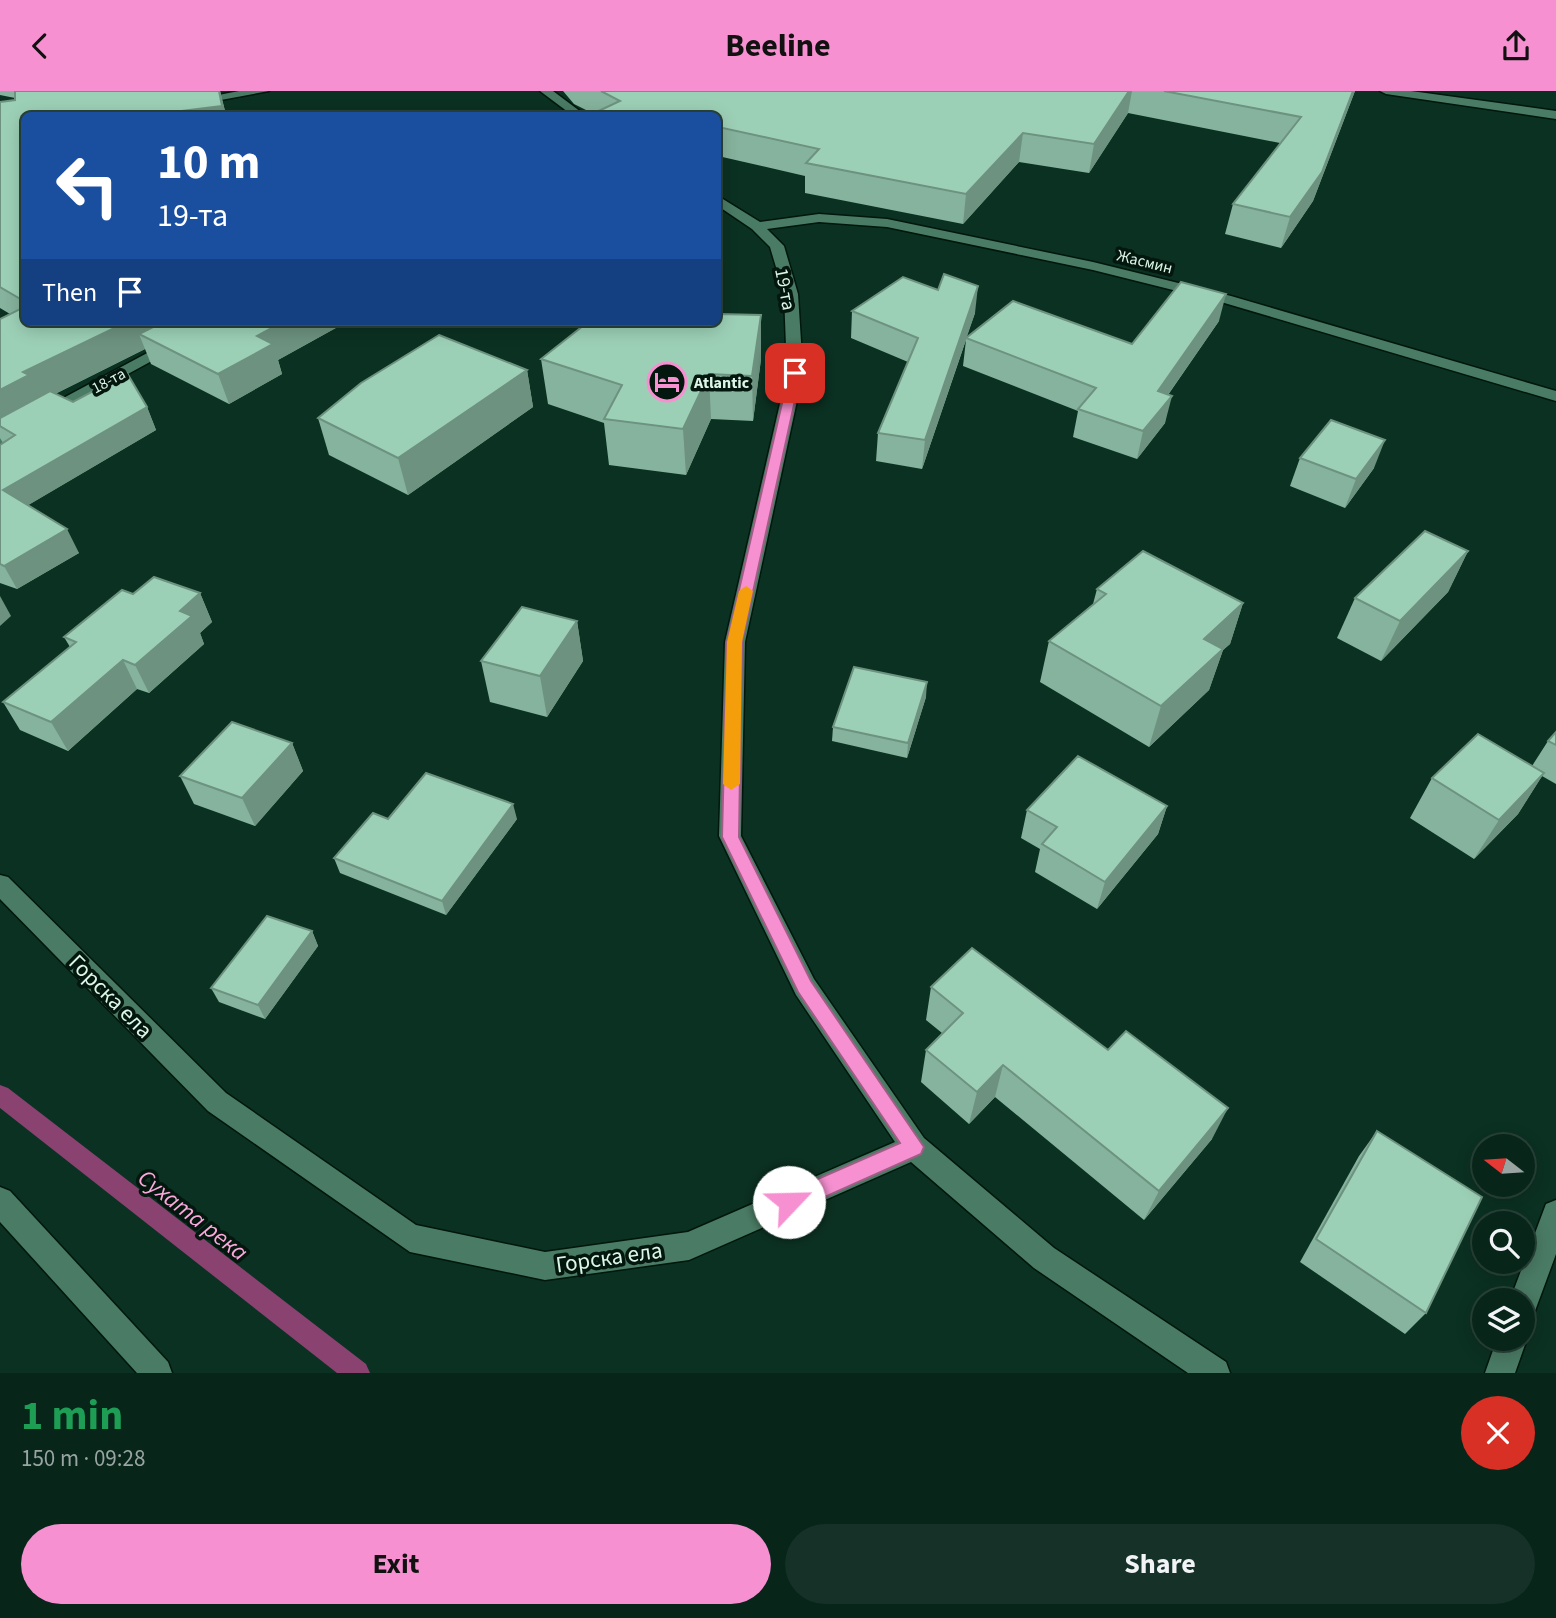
<!DOCTYPE html>
<html lang="en">
<head>
<meta charset="utf-8">
<style>
	body { margin:0; font-family:"Source Sans 3",sans-serif; background:#163127; color:#f1f3f6; height:100vh; display:flex; flex-direction:column; font-size:26px; white-space:nowrap }
	* { box-sizing:border-box; margin:0 }
	p { font-size:23px; color:#98a5a2 }
	.icon { flex:none; width:38px; height:38px; fill:none; stroke:currentColor; stroke-width:2; stroke-linecap:round; stroke-linejoin:round }
	.map { position:relative; height:1282px; overflow:hidden }
	.side { display:flex; flex-direction:column; background:#08251a; flex:1 }
	.side>* { flex:none }
	.hud { position:absolute; left:21px; top:21px; width:700px; height:214px; border-radius:10px; box-shadow:0 4px 18px #0003,0 0 0 2px #294239; background:#1a4fa0; color:#fff; overflow:hidden }
	.needle { width:46px; rotate:287deg }
	.tools { position:absolute; left:1472px; top:1043px; display:grid; gap:14px }
	.tools a { display:grid; place-items:center; width:63px; height:63px; border-radius:50%; background:#08251a; box-shadow:0 4px 18px #0003,0 0 0 2px #294239; font-size:35px }
	.pin { position:absolute; display:grid; place-items:center; width:60px; height:60px; color:#fff; margin:-30px; border-radius:14px; box-shadow:0 4px 10px #0006 }
	.me { position:absolute; width:77px; margin:-38px; rotate:66deg; stroke-linejoin:round; filter:drop-shadow(0 0 5px #0008) }
	.turn { display:flex; align-items:center; gap:24px; height:147px; padding:0 21px; font-size:32px }
	.turn .icon { width:91px; height:91px; stroke-width:2.5 }
	.turn b { display:block; font-size:49px; line-height:60px }
	.then { display:flex; align-items:center; height:66px; padding:0 21px; background:#0003; gap:14px; font-size:26px }
	.round { display:grid; place-items:center; flex:none; width:74px; height:74px; border-radius:37px; background:#163127 }
	.head { display:flex; align-items:center; justify-content:space-between; height:119px; padding:0 21px }
	h1 { font-size:42px; font-weight:700; line-height:52px; color:#1e9e55 }
	.button { display:flex; gap:14px; margin-top:auto; padding:14px 21px }
	.button a { flex:1; height:80px; border-radius:42px; background:#f690d0; color:#111; font-size:28px; font-weight:700; line-height:80px; text-align:center }
	.button a+a { background:#163127; color:#f1f3f6 }
	header { display:flex; justify-content:space-between; align-items:center; height:91px; padding:0 21px; background:#f690d0; color:#111; font-size:32px; font-weight:700 }
	.map>svg:first-child { display:block }
	.lines { fill:none; stroke-linecap:round; stroke-linejoin:round }
	.stream { fill:#8a4271; fill-rule:evenodd }
	.minor-casing { stroke:#00170d; stroke-width:3 }
	.minor { fill:#4a7b64; fill-rule:evenodd }
	.wall { fill:#86b39d }
	.shaded-wall { fill:#6d927f }
	.building { fill:#9cd0b6; stroke:#6d927f; stroke-width:2 }
	.route { fill:#f690d0; stroke:#a05e87; stroke-width:2 }
	.slow { fill:#f59e0b }
	.labels { text-anchor:middle; stroke-width:7; stroke-linejoin:round; paint-order:stroke }
	.far-street-label { font-size:16px; fill:#dcf6e8; stroke:#03170e }
	.far-poi-label { font-size:16px; font-weight:bold; fill:#dcf6e8; stroke:#03170e; text-anchor:start }
	.street-label { font-size:19px; fill:#dcf6e8; stroke:#03170e }
	.near-street-label { font-size:23px; fill:#dcf6e8; stroke:#03170e }
	.near-water-label { font-size:24px; font-style:italic; fill:#fca9dc; stroke:#03170e }
</style>
</head>
<body>
<header><svg class="icon" aria-label="back" viewBox="0 0 24 24"><path d="M15 5l-7 7 7 7"/></svg>Beeline<svg class="icon" aria-label="share" viewBox="0 0 24 24"><path d="M12 15V3M7 8l5-5 5 5M5 13v7h14v-7"/></svg></header>
<div class="map">
<svg width="1556" height="1282" viewBox="0 0 1556 1282">
	<rect width="100%" height="100%" fill="#0b3122"/>
	<g class="lines">
		<path class="stream" d="M0,994l8,3 358,276 4,9h-33l-337,-265z"/>
		<defs>
			<g id="minor">
				<path d="M239,0h30l-75,14 -6,-4z"/>
				<path d="M540,0h13l32,24h-13z"/>
				<path d="M1380,0h31l145,20v8l-170,-25z"/>
				<path d="M718,105l42,26 59,-8 68,5 206,43 138,34 325,95v10l-335,-99 -128,-32 -206,-43 -68,-5 -52,7 17,17 14,48 5,79 -58,269 -4,194 73,143 110,159 130,110 172,114 4,11h-42l-154,-105 -123,-106 -222,98 -144,20 -135,-28 -202,-141 -208,-212v-24l8,2 218,216 190,132 129,27 143,-20 207,-90 -99,-147 -77,-159 6,-194 62,-269 -3,-79 -14,-47 -18,-18 -34,-23z"/>
				<path d="M205,231h18l-223,122v-12z"/>
				<path d="M0,1096l10,4 158,171 4,11h-35l-137,-151z"/>
				<path d="M1556,1109v54l-24,65 -10,5v-24h-12l36,-96z"/>
				<path d="M1522,1237l5,11 -12,34h-30l12,-34h25z"/>
			</g>
		</defs>
		<use href="#minor" class="minor-casing"/>
		<use href="#minor" class="minor"/>
	</g>
	<g class="wall">
		<path d="M0,0h220l6,24h-202v207h318l1,2 -65,36 4,14 -53,30 -78,-40 -6,-15 -90,45 18,8 74,5 9,23 -128,75 51,48 -62,36 -17,-6v-138l3,-2 -3,-5v-119l10,-5 -10,-6v-206l15,-2v-2l-15,-3z"/>
		<path d="M563,0h792l-42,110 -32,47 -56,-14 8,-30 47,-61 -152,-30 -39,60 -70,-11 -56,62 -158,-31v-17l-87,-20v-41l-124,-1 -20,-10z"/>
		<path d="M852,220l123,2 -9,25 166,6 87,-23 -51,74 -3,28 -28,36 -64,-22 5,-26 -115,-45 3,-26 -44,129 -46,-8 2,-28 30,-71 -57,-24z"/>
		<path d="M541,268h220l-8,62 -42,-2 -25,56 -77,-10 -5,-42 -56,-19z"/>
		<path d="M527,279l6,37 -125,88 -79,-40 -11,-37z"/>
		<path d="M1300,367l74,10 -29,40 -55,-22z"/>
		<path d="M1468,460l-20,41 -67,69 -44,-23 18,-40z"/>
		<path d="M1097,498l146,14 -13,41 -7,6 -14,40 -60,57 -109,-65 9,-41 44,-37z"/>
		<path d="M200,502l12,29 -12,11 4,11 -55,49 -12,-4 -69,62 -48,-21 -17,-28 67,-55 -6,-10 69,-43z"/>
		<path d="M577,530l6,40 -36,56 -57,-15 -9,-41z"/>
		<path d="M926,606l-19,61 -75,-17 1,-14z"/>
		<path d="M1556,641v52l-14,-8 -24,38 -44,45 -64,-41 22,-40 100,-12 16,-25z"/>
		<path d="M292,652l11,28 -48,55 -61,-22 -14,-28z"/>
		<path d="M1167,715l-9,28 -61,75 -62,-37 5,-23 -19,-11 6,-28z"/>
		<path d="M517,728l-71,96 -106,-42 -6,-15z"/>
		<path d="M312,840l6,15 -53,73 -46,-17 -8,-14z"/>
		<path d="M931,896l281,152 -68,81 -149,-123 -26,27 -48,-42 5,-32 16,-17 -16,-13z"/>
		<path d="M1377,1040l49,182 -21,21 -105,-72 59,-106z"/>
	</g>
	<g class="shaded-wall">
		<path d="M220,0l6,24h-77l70,-24z"/>
		<path d="M1129,0h3l-4,22 -39,60 5,-29z"/>
		<path d="M1353,0h2l-42,110 -32,47 9,-31z"/>
		<path d="M1023,42l-4,29 -56,62 3,-30z"/>
		<path d="M978,195l-3,27 -53,156 3,-29z"/>
		<path d="M1226,203l-7,27 -68,98 7,-28z"/>
		<path d="M761,224v44l-8,62 -1,-45z"/>
		<path d="M127,231h72l-60,12 6,15 -104,52 -41,26v-37l23,-18z"/>
		<path d="M283,231h59l1,2 -65,36 4,14 -53,30 -11,-30 39,-38z"/>
		<path d="M527,279l6,37 -125,88 -10,-37z"/>
		<path d="M709,283l2,45 -25,56 -3,-46z"/>
		<path d="M1172,305l-7,27 -28,36 6,-28z"/>
		<path d="M147,316l9,23 -141,83 -12,-23z"/>
		<path d="M1385,349l-11,28 -29,40 11,-29z"/>
		<path d="M67,438l12,24 -62,36 -13,-23z"/>
		<path d="M1468,460l-20,41 -67,69 19,-40z"/>
		<path d="M200,502l12,29 -12,11 4,11 -55,49 -14,-28 45,-54z"/>
		<path d="M0,505l11,20 -11,10z"/>
		<path d="M1243,512l-13,41 -7,6 -14,40 -60,57 12,-41 43,-67z"/>
		<path d="M577,530l6,40 -36,56 -7,-41z"/>
		<path d="M123,569l14,29 -69,62 -17,-29z"/>
		<path d="M927,591l-1,15 -19,61 1,-15z"/>
		<path d="M292,652l11,28 -48,55 -13,-28z"/>
		<path d="M1544,682l-26,41 -44,45 25,-39z"/>
		<path d="M513,713l4,15 -71,96 -4,-14z"/>
		<path d="M1167,715l-9,28 -61,75 8,-27z"/>
		<path d="M312,840l6,15 -53,73 -7,-14z"/>
		<path d="M1003,974l-8,32 -26,27 8,-32z"/>
		<path d="M1228,1017l-16,31 -68,81 15,-29z"/>
	</g>
	<g class="building">
		<path d="M15,0h204l3,15 -73,9h-125v186l-24,-14v-185l15,-2z"/>
		<path d="M601,0h528l-35,53 -71,-11 -57,61 -160,-31 13,-14 -101,-22v-12h-128l30,-14z"/>
		<path d="M1164,0h189l-31,81 -32,45 -57,-13 68,-87z"/>
		<path d="M944,183l34,12 -53,154 -47,-7 40,-95 -66,-27 51,-34 35,13z"/>
		<path d="M1181,191l45,12 -68,97 14,5 -29,35 -65,-22 18,-21 -130,-50 47,-37 119,43z"/>
		<path d="M24,216v15h103l-104,50 6,3 -29,15v-71z"/>
		<path d="M718,223l43,1 -9,61 -43,-2 -26,55 -79,-10 18,-34 -81,-26 47,-37h130z"/>
		<path d="M163,231h120l-26,14 16,8 -55,30 -79,-40z"/>
		<path d="M439,244l88,35 -129,88 -80,-40 43,-35z"/>
		<path d="M127,282l20,34 -144,83 64,39 -63,37 -4,-2v-119l15,-10 -15,-9v-8l50,-27 23,11z"/>
		<path d="M1331,329l54,20 -29,39 -56,-21z"/>
		<path d="M1425,440l43,20 -68,70 -45,-23z"/>
		<path d="M1143,460l100,52 -39,36 19,10 -62,57 -112,-65 57,-47 -9,-5z"/>
		<path d="M154,486l46,16 -20,18 12,5 -57,49 -12,-5 -72,62 -48,-20 73,-60 -12,-5 58,-47 11,4z"/>
		<path d="M522,516l55,14 -37,55 -59,-15z"/>
		<path d="M854,576l73,15 -19,61 -75,-16z"/>
		<path d="M232,631l60,21 -50,55 -62,-22z"/>
		<path d="M1556,641v13l-8,-4z"/>
		<path d="M1478,643l66,39 -45,47 -67,-42z"/>
		<path d="M1078,665l89,50 -62,76 -63,-38 15,-17 -30,-17z"/>
		<path d="M426,682l87,31 -71,97 -108,-43 39,-45 15,6z"/>
		<path d="M267,825l45,15 -54,74 -47,-17z"/>
		<path d="M972,857l136,102 18,-19 102,77 -69,83 -156,-126 -26,27 -51,-42 37,-37 -32,-26z"/>
		<path d="M1377,1040l105,66 -56,116 -110,-74z"/>
	</g>
	<path class="route" d="M795,279l6,3 -59,269 -3,195 72,144 113,166 -3,7 -132,59 -8,-3 -3,-8 3,-7 119,-52 -102,-151 -76,-155 5,-195 62,-269z"/>
	<path class="slow" d="M746,495l7,5 -11,51 -2,142 -9,6 -8,-6 4,-142 12,-51z"/>
	<defs>
		<symbol id="hotel-ring" viewBox="-11 -11 22 22"><circle r="9.5" fill="#03170e" stroke="#f690d0" stroke-width="1.5"/><path d="M-6-4.5h1.5V1H6V5H4.5V3h-9V5H-6ZM-4 0a1.8 1.8 0 1 1 3.6 0ZM.5 0V-2.5h3Q6-2.5 6 0Z" fill="#f690d0"/></symbol>
	</defs>
	<g fill-rule="evenodd">
		<use href="#hotel-ring" x="645" y="269" width="44" height="44"/>
	</g>
	<g class="labels">
		<g class="far-street-label">
			<text transform="translate(1145 170) rotate(14)" y="6">Жасмин</text>
			<text transform="translate(108 289) rotate(-28)" y="6">18-та</text>
		</g>
		<g class="far-poi-label">
			<text x="694" y="297">Atlantic</text>
		</g>
		<g class="street-label">
			<text transform="translate(786 198) rotate(79)" y="7">19-та</text>
		</g>
		<g class="near-street-label">
			<text transform="translate(111 905) rotate(45)" y="8">Горска ела</text>
			<text transform="translate(609 1166) rotate(-8)" y="8">Горска ела</text>
		</g>
		<g class="near-water-label">
			<text transform="translate(193 1124) rotate(38)" y="8">Сухата река</text>
		</g>
	</g>
</svg>
<div class="tools">
<a><svg class="needle" viewBox="-14 -14 28 28"><path d="M0-13l5 13h-10z" fill="#e53935"/><path d="M0 13l5-13h-10z" fill="#98a5a2"/></svg></a>
<a><svg class="icon" aria-label="search" viewBox="0 0 24 24"><circle cx="10" cy="10" r="6"/><path d="M15 15l6 6"/></svg></a>
<a><svg class="icon" aria-label="layers" viewBox="0 0 24 24"><path d="M12 4l9 5-9 5-9-5zM3 14l9 5 9-5"/></svg></a>
</div>
<div class="pin" style="left:795px;top:282px;background:#d93025"><svg class="icon" aria-label="arrive" viewBox="0 0 24 24"><path d="M6 21V4h12l-3 4 3 4H6"/></svg></div>
<svg class="me" style="left:789px;top:1111px" viewBox="-20 -20 40 40"><circle r="19" fill="#fff"/><path d="M0-13L10 11 0 6-10 11z" fill="#f690d0"/></svg>
<div class="hud">
<div class="turn"><svg class="icon" aria-label="left" viewBox="0 0 24 24"><path d="M17 20v-9H6M10 6l-5 5 5 5"/></svg><div><b>10 m</b>19-та</div></div>
<div class="then">Then<svg class="icon" aria-label="arrive" viewBox="0 0 24 24"><path d="M6 21V4h12l-3 4 3 4H6"/></svg></div>
</div>
</div>
<section class="side">
<div class="head"><div><h1>1 min</h1><p>150 m · 09:28</p></div><a class="round" style="background:#d93025;color:#fff"><svg class="icon" aria-label="close" viewBox="0 0 24 24"><path d="M6 6l12 12M18 6L6 18"/></svg></a></div>
<div class="button"><a>Exit</a><a>Share</a></div>
</section>
</body>
</html>
